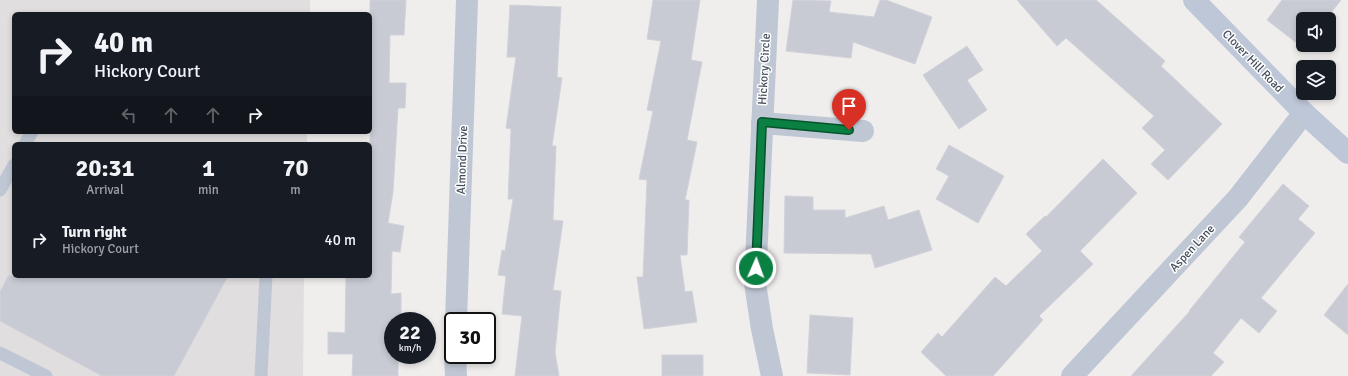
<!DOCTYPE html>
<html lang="en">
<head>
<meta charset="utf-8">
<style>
	body { margin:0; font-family:Signika,sans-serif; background:#242831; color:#f1f3f6; height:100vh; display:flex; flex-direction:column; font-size:15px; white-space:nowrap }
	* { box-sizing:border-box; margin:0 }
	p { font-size:13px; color:#9ea1a6 }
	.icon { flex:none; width:22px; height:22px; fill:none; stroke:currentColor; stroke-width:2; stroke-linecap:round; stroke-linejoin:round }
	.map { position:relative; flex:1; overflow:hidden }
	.side { position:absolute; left:12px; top:142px; width:360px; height:136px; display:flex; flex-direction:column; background:#171b24; border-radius:6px; box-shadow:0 2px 6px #0003 }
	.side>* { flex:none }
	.guide { position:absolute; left:12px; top:12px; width:360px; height:122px; border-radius:6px; box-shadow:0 2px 6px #0003; background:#171b24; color:#f1f3f6; overflow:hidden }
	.fabs { position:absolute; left:1296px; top:12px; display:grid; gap:8px }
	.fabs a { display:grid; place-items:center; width:40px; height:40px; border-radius:6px; background:#171b24; box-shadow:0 2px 6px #0003; font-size:20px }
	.speed { position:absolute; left:384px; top:312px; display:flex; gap:8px; font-size:20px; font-weight:700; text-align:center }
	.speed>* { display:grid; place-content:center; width:52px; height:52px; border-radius:50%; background:#171b24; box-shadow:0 2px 6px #0003; line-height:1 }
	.speed small { font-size:10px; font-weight:400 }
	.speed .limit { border:2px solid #111; border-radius:6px; background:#fff; color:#111 }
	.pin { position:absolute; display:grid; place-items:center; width:34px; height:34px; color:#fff; margin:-41px -17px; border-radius:50% 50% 50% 0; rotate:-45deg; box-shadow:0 0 4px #0007 }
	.pin .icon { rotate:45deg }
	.me { position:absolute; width:44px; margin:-22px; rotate:2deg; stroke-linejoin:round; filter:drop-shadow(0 0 3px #0008) }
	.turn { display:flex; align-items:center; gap:14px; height:84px; padding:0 16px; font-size:18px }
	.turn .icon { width:52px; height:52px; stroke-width:2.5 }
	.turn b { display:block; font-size:28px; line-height:34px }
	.lanes { display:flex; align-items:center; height:38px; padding:0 16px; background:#0003; justify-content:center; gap:20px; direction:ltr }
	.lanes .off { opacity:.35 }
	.eta { display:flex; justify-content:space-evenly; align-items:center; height:68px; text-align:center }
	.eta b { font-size:24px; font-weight:700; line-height:28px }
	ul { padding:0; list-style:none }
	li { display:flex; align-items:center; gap:12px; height:60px; padding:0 16px }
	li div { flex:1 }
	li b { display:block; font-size:15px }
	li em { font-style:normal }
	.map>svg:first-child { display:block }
	.education { fill:#e1dedf }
	.building { fill:#c9cbd4; stroke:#d1d2d9 }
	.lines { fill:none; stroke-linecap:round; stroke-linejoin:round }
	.lane { stroke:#bfc7d4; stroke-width:13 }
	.street { stroke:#bfc7d4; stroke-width:22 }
	.secondary { stroke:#bec7d8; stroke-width:22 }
	.route-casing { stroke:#07532c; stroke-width:10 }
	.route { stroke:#0b8043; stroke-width:7 }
	.labels { text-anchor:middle; stroke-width:3; stroke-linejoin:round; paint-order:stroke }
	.street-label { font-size:12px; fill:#444d5c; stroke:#fff }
</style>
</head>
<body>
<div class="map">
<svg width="1348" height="376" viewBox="0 0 1348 376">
	<rect width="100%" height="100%" fill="#f0eded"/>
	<path class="education" d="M0,0h310v14h-296v118h293v12h-293v132h290l-1,100h-303z"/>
	<g class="building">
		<path d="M370,0h36l-2,35h-14l-1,48h17l-1,25h-7l-5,84 -5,31 16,3 -4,26 -8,-1 -1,43 10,-1v27h-8v35h5v21h-46l1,-22h-25v-22l17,1 1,-57h24z"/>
		<path d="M653,0h47l-9,60 11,2 -15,78 10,2 -12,58h4l-2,55h-7l5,37 7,-1 5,31 -53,7 -7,-52h6l4,-97 -8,-1 14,-68 -6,-1 14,-69 -14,-2z"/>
		<path d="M793,0l38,1 -2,11 45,5 6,-17h6l46,17 -17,47 -62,-22 -2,16 -65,-7z"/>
		<path d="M1017,0h79l69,61 -4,5 61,58 -54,56 -17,-16 14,-14 -23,-22 12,-12 -88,-78 -9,8z"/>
		<path d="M1282,0h59l-15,19h-23v26h2l-2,3 -36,-28z"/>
		<path d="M510,5l51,2 -4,70 5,1 -10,68h4l-3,74 10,1 -10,69 8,1 -6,61 4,24h-44l7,-60 -20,-2 4,-38 -8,-1 4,-25 3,1 8,-52h-5l3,-70 -5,-1 10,-71h-9z"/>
		<path d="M967,46l16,24 -16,10 20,30 -28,19 -36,-54z"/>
		<path d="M949,145l55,31 -26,47 -42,-24 13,-23 -13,-7z"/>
		<path d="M1103,159l34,34 -57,58 13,13 -54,52 4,4 -50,56h-47l-25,-24 17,-19 4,4 53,-60 11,9 36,-35 -16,-17 19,-18 1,1z"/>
		<path d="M1283,184l26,22 -11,13 17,14 -54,65 16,13 -18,22 -18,-15 -28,35 11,9 -13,14h-80l59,-65h-1l56,-69 -6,-5z"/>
		<path d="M785,196l28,1v13h32v8l39,-12 4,14 31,-10 13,40 -57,18 -4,-14 -87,-1z"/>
		<path d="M8,276h220l-54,100h-72l-102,-55v-29z"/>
		<path d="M1348,284v51l-24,-20z"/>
		<path d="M810,315l43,3 -3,57 -43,-2z"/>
		<rect x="662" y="355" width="41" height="21"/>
	</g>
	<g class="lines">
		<g class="lane">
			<path d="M25,144l7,-12"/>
			<path d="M0,190l14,-25"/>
			<path d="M0,353l46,23"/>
			<path d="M261,376l5,-100"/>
		</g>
		<g class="street">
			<path d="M768,0l-13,283 7,46 10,47"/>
			<path d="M762,123l101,8"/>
			<path d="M456,321l11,-321"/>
			<path d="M455,355l1,21"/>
			<path d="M1072,376l166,-178 66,-85"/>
		</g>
		<path class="secondary" d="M1194,0l110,113 44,40"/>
	</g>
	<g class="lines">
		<defs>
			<path id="route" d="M756,268l6,-146 87,8"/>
		</defs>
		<use href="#route" class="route-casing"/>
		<use href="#route" class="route"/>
	</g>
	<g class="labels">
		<g class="street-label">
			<text transform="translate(1253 61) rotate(46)" y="4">Clover Hill Road</text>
			<text transform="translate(764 69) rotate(-87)" y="4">Hickory Circle</text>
			<text transform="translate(462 160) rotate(-88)" y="4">Almond Drive</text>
			<text transform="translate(1192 248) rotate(-47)" y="4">Aspen Lane</text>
		</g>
	</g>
</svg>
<div class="fabs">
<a><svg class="icon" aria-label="sound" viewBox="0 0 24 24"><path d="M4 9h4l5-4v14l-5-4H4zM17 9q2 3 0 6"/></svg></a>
<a><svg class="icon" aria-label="layers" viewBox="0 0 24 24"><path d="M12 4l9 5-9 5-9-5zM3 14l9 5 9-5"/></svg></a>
</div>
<div class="speed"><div>22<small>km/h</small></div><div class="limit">30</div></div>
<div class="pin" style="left:849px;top:130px;background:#d93025"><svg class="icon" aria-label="arrive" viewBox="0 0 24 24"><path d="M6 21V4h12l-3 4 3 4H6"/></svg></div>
<svg class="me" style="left:756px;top:268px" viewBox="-20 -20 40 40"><circle r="17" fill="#0b8043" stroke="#fff" stroke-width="3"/><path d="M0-11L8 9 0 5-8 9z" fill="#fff"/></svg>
<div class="guide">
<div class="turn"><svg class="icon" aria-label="right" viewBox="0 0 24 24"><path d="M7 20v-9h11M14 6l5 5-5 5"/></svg><div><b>40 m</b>Hickory Court</div></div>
<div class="lanes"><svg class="icon off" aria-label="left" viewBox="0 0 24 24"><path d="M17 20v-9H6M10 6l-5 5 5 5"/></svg><svg class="icon off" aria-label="ahead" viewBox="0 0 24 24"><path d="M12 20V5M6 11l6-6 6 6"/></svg><svg class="icon off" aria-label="ahead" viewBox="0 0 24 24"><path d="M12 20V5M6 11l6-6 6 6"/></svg><svg class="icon" aria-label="right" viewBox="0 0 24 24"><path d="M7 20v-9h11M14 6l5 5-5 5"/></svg></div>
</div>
<section class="side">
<div class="eta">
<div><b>20:31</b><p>Arrival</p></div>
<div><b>1</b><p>min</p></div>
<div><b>70</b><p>m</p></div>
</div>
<ul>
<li><svg class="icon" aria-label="right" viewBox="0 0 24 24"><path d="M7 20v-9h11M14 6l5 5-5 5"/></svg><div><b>Turn right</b><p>Hickory Court</p></div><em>40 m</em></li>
</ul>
</section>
</div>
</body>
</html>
